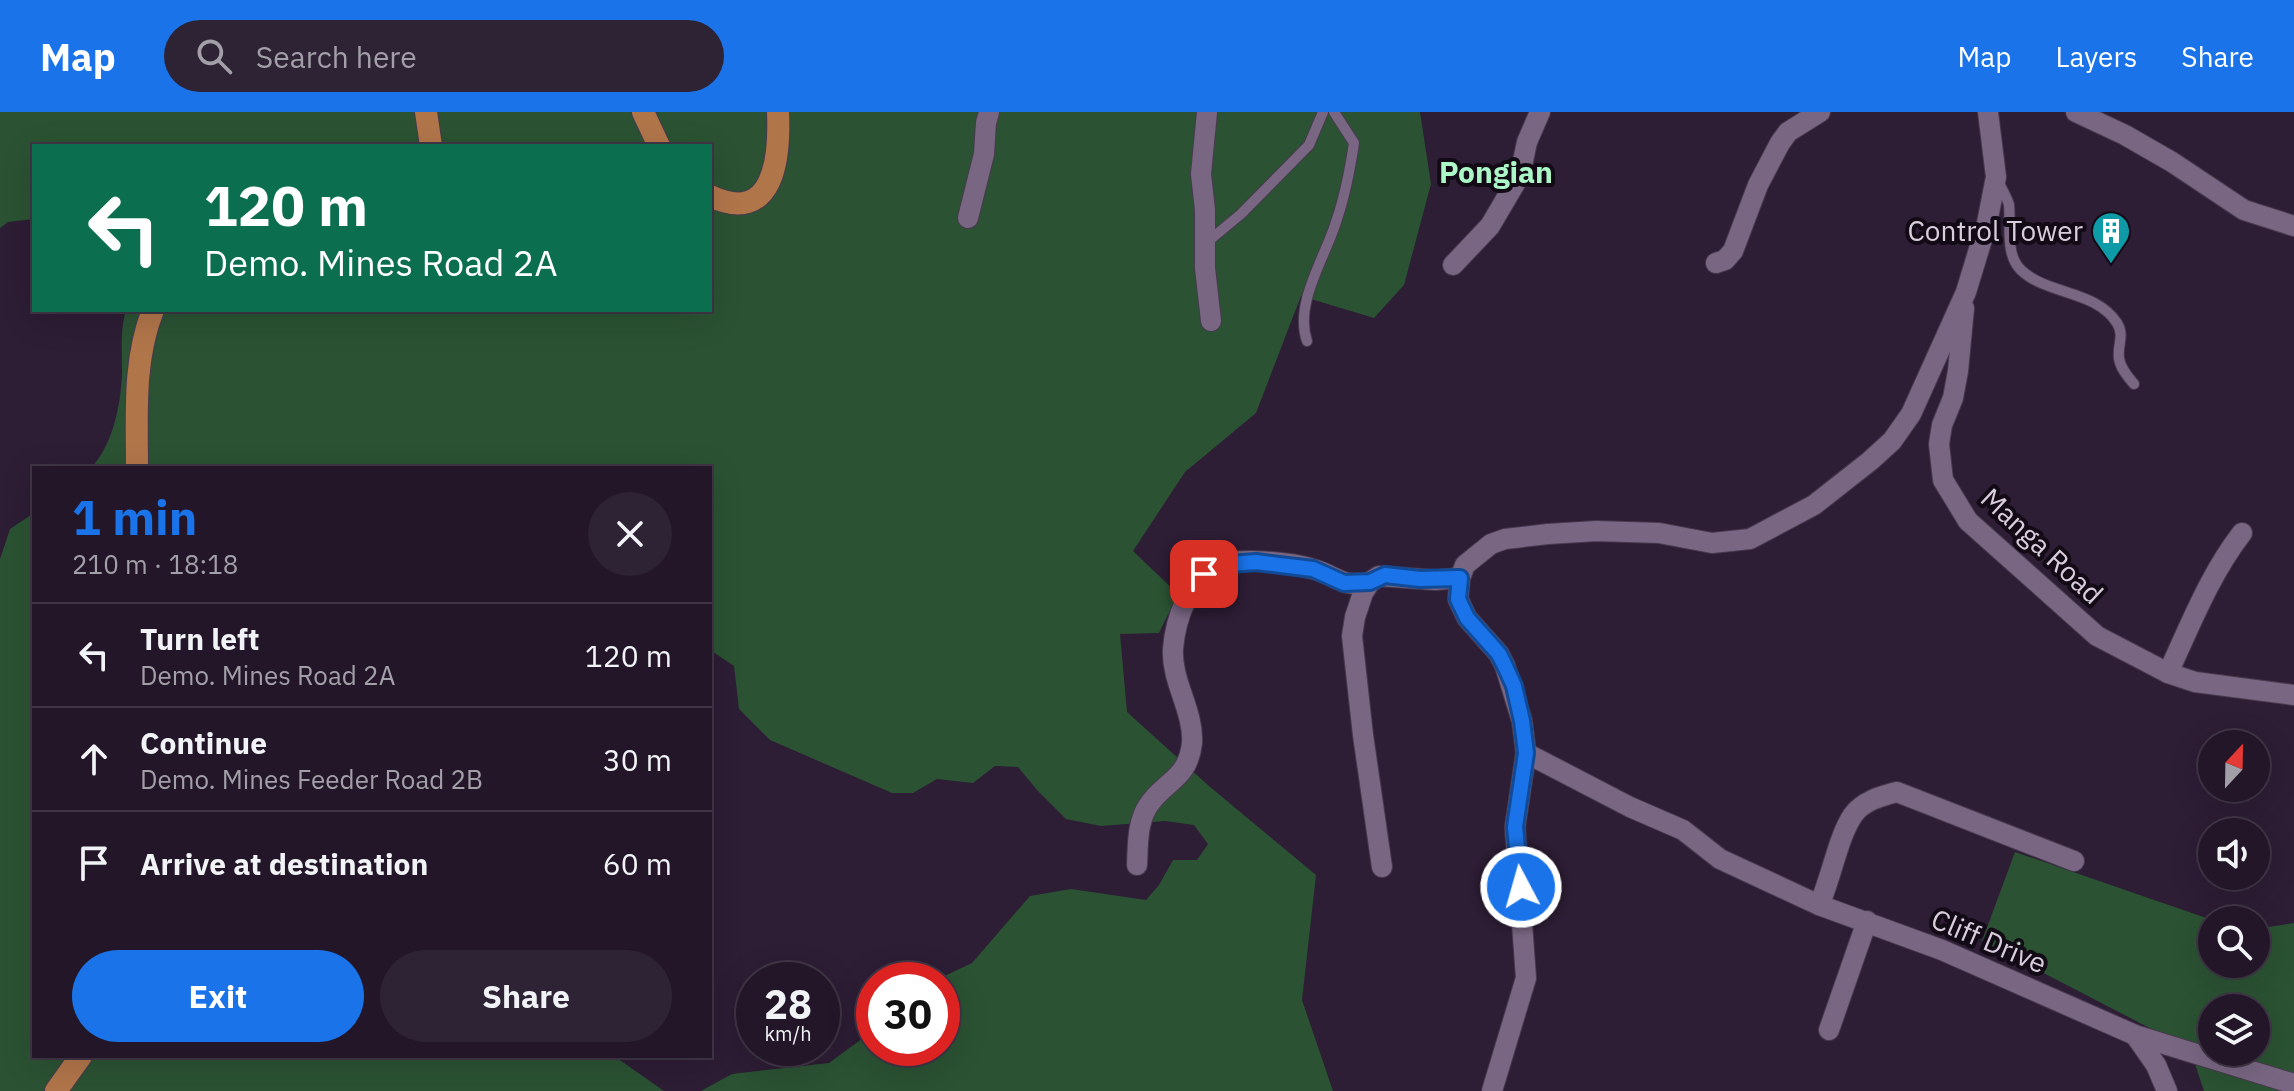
<!DOCTYPE html>
<html lang="en">
<head>
<meta charset="utf-8">
<style>
	body { margin:0; font-family:"IBM Plex Sans",sans-serif; background:#2e2334; color:#f1f3f6; height:100vh; display:flex; flex-direction:column; font-size:30px; white-space:nowrap }
	* { box-sizing:border-box; margin:0 }
	p { font-size:26px; color:#a29fa8 }
	.icon { flex:none; width:44px; height:44px; fill:none; stroke:currentColor; stroke-width:2; stroke-linecap:round; stroke-linejoin:round }
	.map { position:relative; flex:1; overflow:hidden }
	.details { position:absolute; left:32px; top:354px; width:680px; height:592px; display:flex; flex-direction:column; background:#221628; border-radius:0px; box-shadow:0 8px 32px #0002,0 0 0 2px #3f3545 }
	.details>* { flex:none }
	.hud { position:absolute; left:32px; top:32px; width:680px; height:168px; border-radius:0px; box-shadow:0 8px 32px #0002,0 0 0 2px #3f3545; background:#0b6e4f; color:#fff; overflow:hidden }
	.needle { width:52px; rotate:22deg }
	.tools { position:absolute; left:2198px; top:618px; display:grid; gap:16px }
	.tools a { display:grid; place-items:center; width:72px; height:72px; border-radius:50%; background:#221628; box-shadow:0 8px 32px #0002,0 0 0 2px #3f3545; font-size:40px }
	.speed { position:absolute; left:736px; top:850px; display:flex; gap:16px; font-size:40px; font-weight:700; text-align:center }
	.speed>* { display:grid; place-content:center; width:104px; height:104px; border-radius:50%; background:#221628; box-shadow:0 8px 32px #0002,0 0 0 2px #3f3545; line-height:1 }
	.speed small { font-size:20px; font-weight:400 }
	.speed .limit { border:12px solid #d22; background:#fff; color:#111 }
	.pin { position:absolute; display:grid; place-items:center; width:68px; height:68px; color:#fff; margin:-34px; border-radius:16px; box-shadow:0 4px 12px #0006 }
	.me { position:absolute; width:88px; margin:-44px; rotate:354deg; stroke-linejoin:round; filter:drop-shadow(0 0 6px #0008) }
	.turn { display:flex; align-items:center; gap:28px; height:168px; padding:0 40px; font-size:36px }
	.turn .icon { width:104px; height:104px; stroke-width:2.5 }
	.turn b { display:block; font-size:56px; line-height:68px }
	.round { display:grid; place-items:center; flex:none; width:84px; height:84px; border-radius:42px; background:#2e2334 }
	.headline { display:flex; align-items:center; justify-content:space-between; height:136px; padding:0 40px }
	h1 { font-size:48px; font-weight:800; line-height:60px; color:#1a73e8 }
	.primary-button { display:flex; gap:16px; margin-top:auto; padding:16px 40px }
	.primary-button a { flex:1; height:92px; border-radius:48px; background:#1a73e8; color:#fff; font-size:32px; font-weight:800; line-height:92px; text-align:center }
	.primary-button a+a { background:#2e2334; color:#f1f3f6 }
	ul { padding:0; list-style:none }
	li { display:flex; align-items:center; gap:24px; height:104px; padding:0 40px; border-top:2px solid #3f3545 }
	li div { flex:1 }
	li b { display:block; font-size:30px }
	li em { font-style:normal }
	header { display:flex; align-items:center; gap:48px; box-sizing:border-box; height:112px; padding:0 40px; background:#1a73e8; color:#fff }
	header strong { font-size:38px }
	nav { display:flex; gap:44px; margin-inline-start:auto; font-size:28px }
	.search { width:560px; height:72px; background:#2e2334; display:flex; align-items:center; gap:20px; box-sizing:border-box; padding:0 28px; border-radius:44px; color:#a29fa8; font-size:30px }
	.map>svg:first-child { display:block }
	.green { fill:#2b5233; fill-rule:evenodd }
	.lines { fill:none; stroke-linecap:round; stroke-linejoin:round }
	.service-casing { stroke:#483a4e; stroke-width:12 }
	.minor-casing { stroke:#483a4e; stroke-width:22 }
	.trunk-casing { stroke:#483a4e; stroke-width:24 }
	.service { stroke:#796683; stroke-width:10 }
	.minor { stroke:#796683; stroke-width:20 }
	.trunk { stroke:#b1754a; stroke-width:22 }
	.route-casing { stroke:#114b97; stroke-width:20 }
	.route { stroke:#1a73e8; stroke-width:14 }
	.labels { text-anchor:middle; stroke-width:8; stroke-linejoin:round; paint-order:stroke }
	.poi-label { font-size:28px; fill:#d8cddd; stroke:#120a15; text-anchor:end }
	.street-label { font-size:28px; fill:#d8cddd; stroke:#120a15 }
	.neighbourhood-label { font-size:30px; font-weight:bold; fill:#acf7c7; stroke:#120a15 }
</style>
</head>
<body>
<header>
<strong>Map</strong>
<div class="search"><svg class="icon" aria-label="search" viewBox="0 0 24 24"><circle cx="10" cy="10" r="6"/><path d="M15 15l6 6"/></svg>Search here</div>
<nav><a>Map</a><a>Layers</a><a>Share</a></nav>
</header>
<div class="map">
<svg width="2294" height="979" viewBox="0 0 2294 979">
	<rect width="100%" height="100%" fill="#2d1d35"/>
	<g class="green">
		<path d="M0,0h1420l11,72 -27,101 -30,33 -73,-22 -45,117 -71,59 -52,79 45,43 -19,39 -39,1 7,78 82,74 107,89 -14,125 31,91h-632l31,-17 97,-11 45,-33v18h68v-68h-6l36,-17 58,-67 41,-7 75,11 13,-15 14,-25h24l11,-16 -14,-19 -29,-4 -64,5 -35,-7 -29,-29 -19,-23 -23,-1 -22,17 -36,-4 -24,14h-21l-122,-53 -31,-31 -5,-43 -24,-16v-182h-619c22,-23 30,-64 31,-95 0,-21 -2,-43 4,-63h584v-164h-676v73l-26,3 -8,6z"/>
		<path d="M34,401v543h580l50,35h-664v-532l10,-30z"/>
		<path d="M2015,740l197,68v44h44v-35l38,-6v168h-90l-14,-42 -208,-108zM2212,896h44v44h-44z"/>
	</g>
	<g class="lines">
		<defs>
			<g id="service">
				<path d="M1999,71c3,7 8,14 10,22 2,20 -4,50 12,65 26,25 75,20 96,53 8,13 0,22 2,35 1,10 9,19 15,26"/>
				<path d="M1206,131l35,-29 68,-69 14,-33"/>
				<path d="M1307,229c-13,-38 18,-83 29,-119 9,-26 14,-52 18,-79l-20,-31"/>
			</g>
			<g id="minor">
				<path d="M1207,0l-6,62 4,36v58l6,53"/>
				<path d="M2076,0l49,23 47,27 72,48 50,16"/>
				<path d="M968,106l16,-64 2,-31 3,-11"/>
				<path d="M1716,151l9,-3 8,-9 25,-66 22,-42 8,-11 32,-20"/>
				<path d="M1453,153l37,-39 30,-51 7,-33 13,-30"/>
				<path d="M1964,196l-6,63 -5,27 -11,27 -3,19 4,36 25,41 129,115 71,37 27,9 99,13"/>
				<path d="M2168,561c22,-47 42,-99 74,-140"/>
				<path d="M1526,641l104,54 53,23 37,29 99,46 123,45 193,85 159,49"/>
				<path d="M1137,753c1,-20 0,-42 11,-59 16,-25 40,-26 44,-63 2,-32 -21,-62 -19,-94 2,-28 16,-71 44,-83 21,-9 73,-4 96,3 25,7 27,19 57,13"/>
				<path d="M1382,755l-19,-132 -11,-99 3,-19 8,-24 7,-11 9,-6 56,4 25,-2"/>
				<path d="M1819,793c12,-26 19,-68 34,-90 10,-14 28,-19 44,-23l177,69"/>
				<path d="M1829,918l38,-109"/>
				<path d="M2135,923l21,30 11,26"/>
				<path d="M1492,979l34,-113 -11,-151 11,-74 -4,-32 -17,-55 -6,-12 -32,-36 -9,-19 2,-21 5,-13 26,-21 14,-5 43,-5 49,-3 62,2 53,10 38,-4 64,-34 56,-44 22,-20 19,-27 55,-122 21,-69 9,-46 -8,-65"/>
			</g>
			<g id="trunk">
				<path d="M426,0l5,34"/>
				<path d="M643,0l16,34"/>
				<path d="M710,84c64,30 70,-38 68,-84"/>
				<path d="M137,356c0,-53 -4,-108 16,-158"/>
				<path d="M56,979l25,-35"/>
			</g>
		</defs>
		<use href="#service" class="service-casing"/>
		<use href="#minor" class="minor-casing"/>
		<use href="#trunk" class="trunk-casing"/>
		<use href="#service" class="service"/>
		<use href="#minor" class="minor"/>
		<use href="#trunk" class="trunk"/>
	</g>
	<g class="lines">
		<defs>
			<path id="route" d="M1204,462l13,-9 39,-3 57,7 31,14 26,-1 15,-7 35,4 40,-1 -2,21 9,19 32,36 6,12 9,20 8,35 4,32 -11,74 6,60"/>
		</defs>
		<use href="#route" class="route-casing"/>
		<use href="#route" class="route"/>
	</g>
	<defs>
		<symbol id="building-pin" viewBox="-11 -11 22 30"><path d="M0 17L-7.5 6A9.5 9.5 0 1 1 7.5 6Z" fill="#0f9aa8" stroke="#120a15"/><path d="M-4-6H4V6H1V3H-1V6H-4ZM-2.5-4.3h1.7v1.8h-1.7ZM.8-4.3h1.7v1.8H.8ZM-2.5-1h1.7V.8h-1.7ZM.8-1h1.7V.8H.8Z" fill="#fff"/></symbol>
	</defs>
	<g fill-rule="evenodd">
		<use href="#building-pin" x="2089" y="97" width="44" height="60"/>
	</g>
	<g class="labels">
		<g class="poi-label">
			<text x="2083" y="129">Control Tower</text>
		</g>
		<g class="street-label">
			<text transform="translate(2042 434) rotate(43)" y="10">Manga Road</text>
			<text transform="translate(1989 829) rotate(23)" y="10">Cliff Drive</text>
		</g>
		<g class="neighbourhood-label">
			<text x="1496" y="71">Pongian</text>
		</g>
	</g>
</svg>
<div class="tools">
<a><svg class="needle" viewBox="-14 -14 28 28"><path d="M0-13l5 13h-10z" fill="#e53935"/><path d="M0 13l5-13h-10z" fill="#a29fa8"/></svg></a>
<a><svg class="icon" aria-label="sound" viewBox="0 0 24 24"><path d="M4 9h4l5-4v14l-5-4H4zM17 9q2 3 0 6"/></svg></a>
<a><svg class="icon" aria-label="search" viewBox="0 0 24 24"><circle cx="10" cy="10" r="6"/><path d="M15 15l6 6"/></svg></a>
<a><svg class="icon" aria-label="layers" viewBox="0 0 24 24"><path d="M12 4l9 5-9 5-9-5zM3 14l9 5 9-5"/></svg></a>
</div>
<div class="speed"><div>28<small>km/h</small></div><div class="limit">30</div></div>
<div class="pin" style="left:1204px;top:462px;background:#d93025"><svg class="icon" aria-label="arrive" viewBox="0 0 24 24"><path d="M6 21V4h12l-3 4 3 4H6"/></svg></div>
<svg class="me" style="left:1521px;top:775px" viewBox="-20 -20 40 40"><circle r="17" fill="#1a73e8" stroke="#fff" stroke-width="3"/><path d="M0-11L8 9 0 5-8 9z" fill="#fff"/></svg>
<div class="hud">
<div class="turn"><svg class="icon" aria-label="left" viewBox="0 0 24 24"><path d="M17 20v-9H6M10 6l-5 5 5 5"/></svg><div><b>120 m</b>Demo. Mines Road 2A</div></div>
</div>
<section class="details">
<div class="headline"><div><h1>1 min</h1><p>210 m · 18:18</p></div><a class="round"><svg class="icon" aria-label="close" viewBox="0 0 24 24"><path d="M6 6l12 12M18 6L6 18"/></svg></a></div>
<ul>
<li><svg class="icon" aria-label="left" viewBox="0 0 24 24"><path d="M17 20v-9H6M10 6l-5 5 5 5"/></svg><div><b>Turn left</b><p>Demo. Mines Road 2A</p></div><em>120 m</em></li>
<li><svg class="icon" aria-label="ahead" viewBox="0 0 24 24"><path d="M12 20V5M6 11l6-6 6 6"/></svg><div><b>Continue</b><p>Demo. Mines Feeder Road 2B</p></div><em>30 m</em></li>
<li><svg class="icon" aria-label="arrive" viewBox="0 0 24 24"><path d="M6 21V4h12l-3 4 3 4H6"/></svg><div><b>Arrive at destination</b></div><em>60 m</em></li>
</ul>
<div class="primary-button"><a>Exit</a><a>Share</a></div>
</section>
</div>
</body>
</html>
